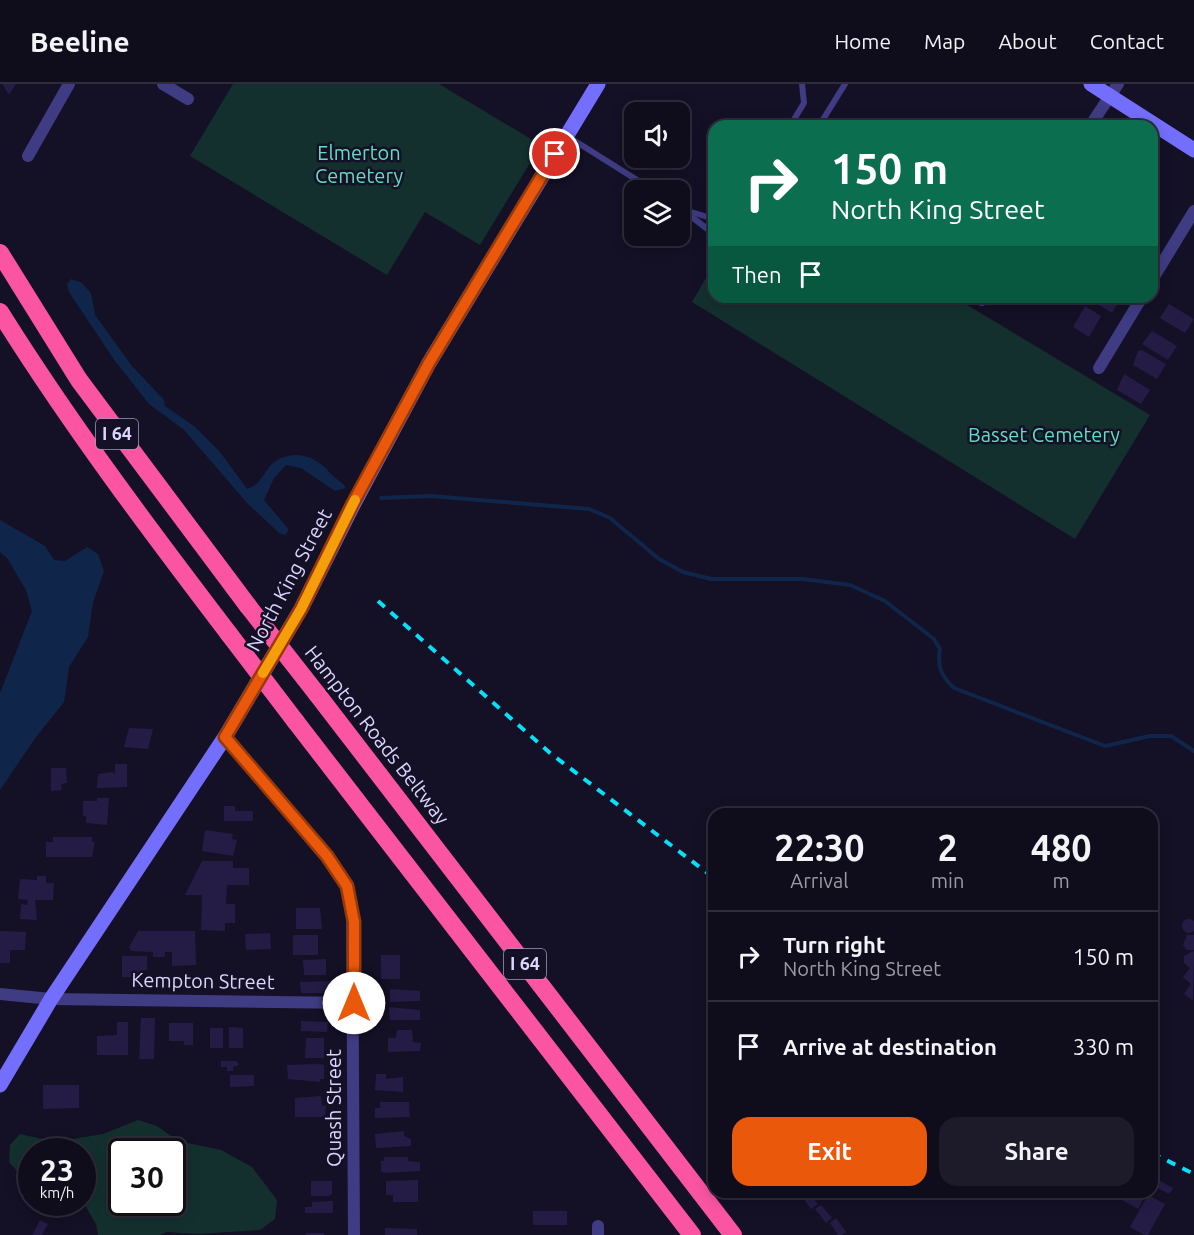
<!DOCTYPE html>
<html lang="en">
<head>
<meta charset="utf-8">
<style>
	body { margin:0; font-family:Ubuntu,sans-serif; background:#1d1a29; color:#f1f3f6; height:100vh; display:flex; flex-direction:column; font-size:22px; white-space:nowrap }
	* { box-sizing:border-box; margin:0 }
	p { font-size:20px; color:#9b9ba3 }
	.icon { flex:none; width:33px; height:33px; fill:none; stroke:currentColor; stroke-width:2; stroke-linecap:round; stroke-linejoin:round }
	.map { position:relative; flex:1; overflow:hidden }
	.panel { position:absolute; left:708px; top:724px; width:450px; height:390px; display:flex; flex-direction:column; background:#0f0c1c; border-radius:18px; box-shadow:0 3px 15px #0003,0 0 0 2px #2f2c3b }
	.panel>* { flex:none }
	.guide { position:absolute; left:708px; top:36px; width:450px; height:183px; border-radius:18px; box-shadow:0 3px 15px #0003,0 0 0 2px #2f2c3b; background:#0b6e4f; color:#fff; overflow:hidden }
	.tools { position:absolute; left:624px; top:18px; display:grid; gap:12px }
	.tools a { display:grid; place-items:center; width:66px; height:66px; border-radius:12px; background:#0f0c1c; box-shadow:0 3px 15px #0003,0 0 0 2px #2f2c3b; font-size:30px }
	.speed { position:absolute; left:18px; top:1054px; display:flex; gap:12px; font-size:30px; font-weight:700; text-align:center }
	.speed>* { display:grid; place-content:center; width:78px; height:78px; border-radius:50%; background:#0f0c1c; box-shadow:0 3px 15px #0003,0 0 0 2px #2f2c3b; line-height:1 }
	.speed small { font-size:15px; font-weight:400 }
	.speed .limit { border:3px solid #111; border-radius:9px; background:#fff; color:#111 }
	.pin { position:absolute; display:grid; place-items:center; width:51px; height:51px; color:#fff; margin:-26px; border:3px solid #fff; border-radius:50%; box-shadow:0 2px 6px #0007 }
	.me { position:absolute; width:66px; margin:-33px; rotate:0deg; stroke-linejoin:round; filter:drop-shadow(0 0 4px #0008) }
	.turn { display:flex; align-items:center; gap:21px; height:126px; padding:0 24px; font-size:27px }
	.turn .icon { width:78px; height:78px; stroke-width:2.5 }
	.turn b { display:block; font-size:42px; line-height:51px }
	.then { display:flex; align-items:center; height:57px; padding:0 24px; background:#0003; gap:12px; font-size:22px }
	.eta { display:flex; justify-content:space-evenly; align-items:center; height:102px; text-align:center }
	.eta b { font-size:36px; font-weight:700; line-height:42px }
	.action { display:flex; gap:12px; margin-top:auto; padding:12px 24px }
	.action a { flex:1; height:69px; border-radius:18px; background:#ea580c; color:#fff; font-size:24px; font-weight:700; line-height:69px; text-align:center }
	.action a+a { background:#1d1a29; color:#f1f3f6 }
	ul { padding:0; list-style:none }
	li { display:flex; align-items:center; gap:18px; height:90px; padding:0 24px; border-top:2px solid #2f2c3b }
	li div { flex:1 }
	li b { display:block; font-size:22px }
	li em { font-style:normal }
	header { display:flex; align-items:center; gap:36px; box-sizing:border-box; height:84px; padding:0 30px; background:#0f0c1c; border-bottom:2px solid #2f2c3b }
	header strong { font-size:28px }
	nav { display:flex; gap:33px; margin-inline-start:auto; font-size:21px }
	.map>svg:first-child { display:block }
	.green { fill:#13302f; fill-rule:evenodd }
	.water { fill:#0f264a }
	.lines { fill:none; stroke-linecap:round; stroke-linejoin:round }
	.stream { stroke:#0f264a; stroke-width:4 }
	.building { fill:#251c46 }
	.service { stroke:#3f3c84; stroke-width:6 }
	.minor { stroke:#3f3c84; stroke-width:12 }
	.secondary { stroke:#736ffc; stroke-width:15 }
	.motorway { stroke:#fb54a3; stroke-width:18 }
	.rail { stroke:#06e0f9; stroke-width:4; stroke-dasharray:9 8; stroke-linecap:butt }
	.motorway-bridge { stroke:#fb54a3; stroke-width:18 }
	.route-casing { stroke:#983908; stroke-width:15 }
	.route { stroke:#ea580c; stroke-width:10 }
	.slow { stroke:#f59e0b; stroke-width:10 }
	.labels { text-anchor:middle; stroke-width:5; stroke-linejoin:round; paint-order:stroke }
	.shield { fill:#141026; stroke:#9f9bbd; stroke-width:1.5 }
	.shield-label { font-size:18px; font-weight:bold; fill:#dad6fe }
	.park-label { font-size:20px; fill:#62ddbf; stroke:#141026 }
	.street-label { font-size:20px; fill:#dad6fe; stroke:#141026 }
</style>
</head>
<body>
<header>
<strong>Beeline</strong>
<nav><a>Home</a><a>Map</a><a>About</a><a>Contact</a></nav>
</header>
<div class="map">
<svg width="1194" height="1151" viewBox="0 0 1194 1151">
	<rect width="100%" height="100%" fill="#141026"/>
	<g class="green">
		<path d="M233,0h206l102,61 -61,100 -55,-33 -38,63 -197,-119z"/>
		<path d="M714,180v33h240l196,118 -75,124 -383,-237z"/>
		<path d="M138,1036l19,6 21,15 43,9 31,17 25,33 -2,19 -15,11 -62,4 -32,-2 -6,3h-62l-2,-11 -13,-22 -1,-50h-50l-1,35 -22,-25 1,-17 10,-11 35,8 48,-8zM122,1068h50v51h-50z"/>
	</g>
	<g class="water">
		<path d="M71,195l11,4 9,10 4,22 37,51 32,34 1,6 29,20 26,26 27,37c13,-3 16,-16 25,-25 18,-16 44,-9 58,9 4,5 13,9 16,15l-11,3 -34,-23 -15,-3 -12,13 -10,22 25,30 -4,5 -6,-2 -31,-29 -64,-74 -35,-26 -34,-43 -46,-69 -2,-8z"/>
		<path d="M0,436l45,26 9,14 11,1 22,-14 11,7 6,17 -11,31 -5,35 -19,30 -5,35 -28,35 -36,53v-97l32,-82 -6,-21 -19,-32 -7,-6z"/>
	</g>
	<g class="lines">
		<path class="stream" d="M381,414l49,-2 159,13 21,9 49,41 24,13 28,7h92l47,6 35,16 49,38 6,10c-3,17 1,27 14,39l151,58 45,-10h21l23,15"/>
	</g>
	<g class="building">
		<path d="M2,0h14l-7,11z"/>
		<path d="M1152,140l8,5 -8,15z"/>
		<path d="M1021,213h15l-4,6z"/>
		<path d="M1096,213h26l-10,16 -18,-11z"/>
		<path d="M1169,220l25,15 -9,14 -25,-15z"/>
		<path d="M1085,222l16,10 -12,21 -16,-10z"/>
		<path d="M1152,247l25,15 -9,14 -26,-16z"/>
		<path d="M1142,266l24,14 -9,15 -24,-14 5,-14z"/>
		<path d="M1124,290l26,16 -9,14 -24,-14z"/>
		<path d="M129,644l24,1 -5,20 -24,-2z"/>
		<path d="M115,680h12v23l-30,1 1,-14 14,-2 3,2z"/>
		<path d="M51,684h15l1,15 -6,1 1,6 -11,1z"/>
		<path d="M97,714h12l-2,27 -21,-2v-7h-3v-15h14z"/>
		<path d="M224,722h11v5h18v10h-29z"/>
		<path d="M205,746l28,4 -1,5 5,1 -4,16 -31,-5z"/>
		<path d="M53,753h39v5h3l-3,15h-46v-15h7z"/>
		<path d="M202,777h31v7h16v17h-22l-1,19h9v19h-10v8l-24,-1 1,-35h-17z"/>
		<path d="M37,792h9v7h8l-1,17h-18l2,20 -17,-1 1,-15 6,1 1,-5 -10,-1 2,-20 17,1z"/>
		<path d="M296,824h24l2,21h-26z"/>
		<circle cx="1189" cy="842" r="7"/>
		<path d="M0,847l26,1 -1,18h-15v13h-10z"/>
		<path d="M138,847h57l1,34 -24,1v-14h-7v5h-12v-5l-22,-1 -2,-4z"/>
		<path d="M270,849l1,16 -25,1 -1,-16z"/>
		<rect x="293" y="851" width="25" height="20"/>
		<path d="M1187,851h7v15h-7l-4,-5z"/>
		<path d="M1193,867l1,1 -1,49 -9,-7 7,-10 -8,-7 7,-9 -6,-5v-7z"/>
		<rect x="381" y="871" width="19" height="24"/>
		<path d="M122,872h25v14h-4v7h-21z"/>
		<path d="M326,875v16h-22l-1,-15z"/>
		<path d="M331,897v12h-30l-1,-11z"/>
		<path d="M390,905l30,2v10l-30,1z"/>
		<path d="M389,923l31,3v10h-30z"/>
		<path d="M141,934h14l-1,41h-15z"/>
		<path d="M301,937l27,1 -1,10 -26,-1z"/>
		<path d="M117,938h11v33h-31v-19l20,-1z"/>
		<path d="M169,939h24v22h-9v-4h-15z"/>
		<path d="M229,943l14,1v20h-14z"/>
		<rect x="210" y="944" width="13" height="20"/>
		<path d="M397,946h15l1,12 8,1 -1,8 -32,1v-14h8z"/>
		<path d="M306,954h18v20h-19z"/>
		<path d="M221,977h16l2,4 -6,2v4h-6v-4h-6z"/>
		<path d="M320,980l4,1v14h-4v3l-32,-3 -1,-14z"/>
		<path d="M376,990h10v5l17,-2v15l-28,-2z"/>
		<path d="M230,991h24v11l-24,1z"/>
		<path d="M43,1001h36v23l-36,1z"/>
		<path d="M321,1012l1,10 4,-1 -1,12h-30v-19z"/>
		<path d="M380,1018h29l1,15 -35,1v-10h5z"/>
		<path d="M404,1047v5l7,3v7l-35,2 -1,-14z"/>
		<path d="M384,1073h24v4l12,1v9l-36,2 -3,-2v-10h3z"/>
		<path d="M1152,1085l6,4 -3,5 18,10 -4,6 -17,-9z"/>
		<path d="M418,1096v22h-25v-7h-7v-14z"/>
		<path d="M311,1097h21v13l-4,2h-17z"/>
		<path d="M804,1108h5l9,12 -7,5 -10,-14z"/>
		<path d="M1108,1108h39l-9,17z"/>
		<path d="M1148,1111l17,9 -17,31h-4l-14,-8z"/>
		<path d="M333,1117v12h-28v-6h7v-5z"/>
		<path d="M821,1121l11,13 -6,5 -11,-14z"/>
		<rect x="533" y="1127" width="34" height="14"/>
		<path d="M836,1134l10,14 -4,3h-4l-8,-12z"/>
		<path d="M40,1136l8,4 -6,11h-10z"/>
		<path d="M385,1144l32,1v6h-32z"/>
		<rect x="306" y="1149" width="18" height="2"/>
	</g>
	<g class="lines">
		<g class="service">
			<path d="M790,42l14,-23 -2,-19"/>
			<path d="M819,42l26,-42"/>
			<path d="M567,52l86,54"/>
			<path d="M680,124l34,26"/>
			<path d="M688,127l26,8"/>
		</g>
		<g class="minor">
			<path d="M163,0l25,15"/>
			<path d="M1090,42l28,-42"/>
			<path d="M28,72l41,-72"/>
			<path d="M1152,196l42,-69"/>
			<path d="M982,216l1,-3"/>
			<path d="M1099,284l43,-71"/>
			<path d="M225,653l113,134 9,15 5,18 2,331"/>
			<path d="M0,910l51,5 303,4"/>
			<path d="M598,1151v-9"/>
		</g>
		<g class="secondary">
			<path d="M1091,0l103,66"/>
			<path d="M0,1001l51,-86 174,-262 76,-128 52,-104 76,-142 169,-279"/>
		</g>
		<g class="motorway">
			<path d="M0,169l79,127 169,226"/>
			<path d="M0,228c70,112 149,217 229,322"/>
			<path d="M317,610l416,541"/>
			<path d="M296,638l396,513"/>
		</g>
		<g class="rail">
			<path d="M378,517l172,152 164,125"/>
			<path d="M1152,1069l42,21"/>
		</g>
		<g class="motorway-bridge">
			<path d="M248,522l69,88"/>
			<path d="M229,550l67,88"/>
		</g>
	</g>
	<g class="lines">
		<defs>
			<path id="route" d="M354,919v-81l-7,-36 -20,-30 -102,-119 76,-128 51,-104 77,-142 126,-209"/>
		</defs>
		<use href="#route" class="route-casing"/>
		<use href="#route" class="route"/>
		<path class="slow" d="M263,589l38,-64 54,-109"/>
	</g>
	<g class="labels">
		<g class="shield">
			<rect x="96" y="335" width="42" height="30" rx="4.5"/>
			<rect x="504" y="865" width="42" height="30" rx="4.5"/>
		</g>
		<g class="shield-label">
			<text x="117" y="356">I 64</text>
			<text x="525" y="886">I 64</text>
		</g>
		<g class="park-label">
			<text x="359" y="76">Elmerton<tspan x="359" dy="23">Cemetery</tspan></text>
			<text x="1044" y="358">Basset Cemetery</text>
		</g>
		<g class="street-label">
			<text transform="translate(289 496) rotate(-62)" y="7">North King Street</text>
			<text transform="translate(377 651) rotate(52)" y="7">Hampton Roads Beltway</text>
			<text transform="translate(203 897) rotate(1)" y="7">Kempton Street</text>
			<text transform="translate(334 1024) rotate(-90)" y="7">Quash Street</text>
		</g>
	</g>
</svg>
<div class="tools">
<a><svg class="icon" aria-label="sound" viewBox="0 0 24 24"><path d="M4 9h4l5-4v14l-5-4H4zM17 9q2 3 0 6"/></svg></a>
<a><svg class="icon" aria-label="layers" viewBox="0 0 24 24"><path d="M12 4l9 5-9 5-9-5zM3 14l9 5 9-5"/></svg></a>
</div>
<div class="speed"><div>23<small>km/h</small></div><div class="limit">30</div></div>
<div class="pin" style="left:555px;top:70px;background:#d93025"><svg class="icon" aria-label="arrive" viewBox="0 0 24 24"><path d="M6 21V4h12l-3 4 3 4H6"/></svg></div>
<svg class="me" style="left:354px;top:919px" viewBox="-20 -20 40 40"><circle r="19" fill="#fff"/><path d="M0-13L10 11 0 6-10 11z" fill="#ea580c"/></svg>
<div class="guide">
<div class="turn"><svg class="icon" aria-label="right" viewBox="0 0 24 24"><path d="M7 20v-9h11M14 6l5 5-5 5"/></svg><div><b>150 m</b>North King Street</div></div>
<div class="then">Then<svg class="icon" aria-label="arrive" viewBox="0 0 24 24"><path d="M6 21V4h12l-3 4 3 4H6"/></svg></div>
</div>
<section class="panel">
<div class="eta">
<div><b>22:30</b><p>Arrival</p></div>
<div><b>2</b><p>min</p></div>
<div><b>480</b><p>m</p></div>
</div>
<ul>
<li><svg class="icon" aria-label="right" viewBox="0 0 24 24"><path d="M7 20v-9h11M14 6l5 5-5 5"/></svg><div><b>Turn right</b><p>North King Street</p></div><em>150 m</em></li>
<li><svg class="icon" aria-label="arrive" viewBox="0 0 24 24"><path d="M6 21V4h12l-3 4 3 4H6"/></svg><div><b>Arrive at destination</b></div><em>330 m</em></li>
</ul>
<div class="action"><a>Exit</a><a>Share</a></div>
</section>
</div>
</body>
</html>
